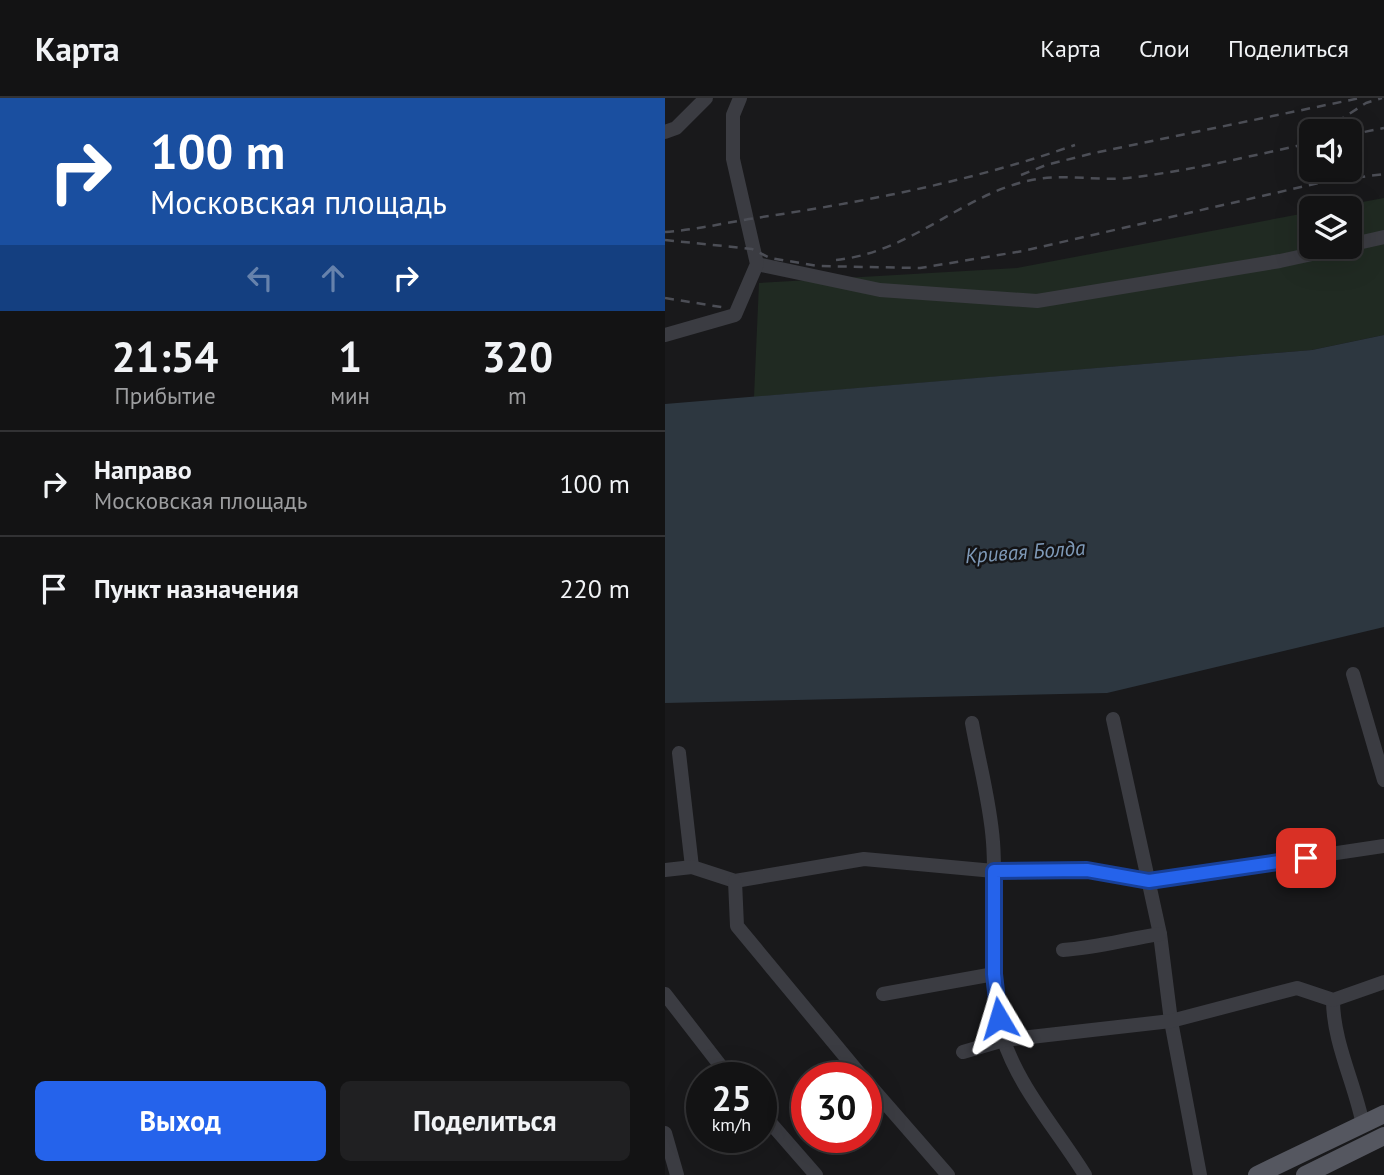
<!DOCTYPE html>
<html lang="ru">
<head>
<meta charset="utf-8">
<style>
	body { margin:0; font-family:"PT Sans",sans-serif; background:#202022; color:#f1f3f6; height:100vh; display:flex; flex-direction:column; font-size:26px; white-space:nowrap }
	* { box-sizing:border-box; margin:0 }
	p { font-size:23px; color:#9d9ea0 }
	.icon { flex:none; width:38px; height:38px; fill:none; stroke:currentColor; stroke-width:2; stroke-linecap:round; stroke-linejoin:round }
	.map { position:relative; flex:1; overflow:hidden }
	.drawer { display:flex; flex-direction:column; background:#131314; width:665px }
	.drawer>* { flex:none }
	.banner { background:#1a4fa0; color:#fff; overflow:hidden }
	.controls { position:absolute; left:634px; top:21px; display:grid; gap:14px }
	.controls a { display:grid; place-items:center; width:63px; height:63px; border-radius:10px; background:#131314; box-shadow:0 7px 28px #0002,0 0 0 2px #323234; font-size:35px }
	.speed { position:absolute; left:21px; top:964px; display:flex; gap:14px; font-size:35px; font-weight:700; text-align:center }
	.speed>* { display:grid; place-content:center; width:91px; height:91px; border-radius:50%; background:#131314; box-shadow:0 7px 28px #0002,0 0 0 2px #323234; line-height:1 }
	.speed small { font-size:18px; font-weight:400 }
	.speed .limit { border:10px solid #d22; background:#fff; color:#111 }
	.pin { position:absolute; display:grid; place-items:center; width:60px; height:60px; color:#fff; margin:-30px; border-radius:14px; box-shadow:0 4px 10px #0006 }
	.me { position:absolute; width:77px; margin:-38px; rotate:353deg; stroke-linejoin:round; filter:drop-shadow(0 0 5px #0008) }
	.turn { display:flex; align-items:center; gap:24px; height:147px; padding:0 35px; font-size:32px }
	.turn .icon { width:91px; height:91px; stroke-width:2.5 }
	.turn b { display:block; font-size:49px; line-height:60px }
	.lanes { display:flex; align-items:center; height:66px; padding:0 35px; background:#0003; justify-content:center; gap:35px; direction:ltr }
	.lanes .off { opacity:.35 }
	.eta { display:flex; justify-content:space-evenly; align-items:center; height:119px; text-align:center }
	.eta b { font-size:42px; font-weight:800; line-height:49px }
	.button { display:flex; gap:14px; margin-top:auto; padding:14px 35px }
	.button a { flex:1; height:80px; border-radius:10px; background:#2563eb; color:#fff; font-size:28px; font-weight:800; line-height:80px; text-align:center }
	.button a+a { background:#202022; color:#f1f3f6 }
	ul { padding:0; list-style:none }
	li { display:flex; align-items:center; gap:21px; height:105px; padding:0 35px; border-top:2px solid #323234 }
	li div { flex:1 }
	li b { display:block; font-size:26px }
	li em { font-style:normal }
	header { display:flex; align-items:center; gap:42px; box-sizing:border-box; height:98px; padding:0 35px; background:#131314; border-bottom:2px solid #323234 }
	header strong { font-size:33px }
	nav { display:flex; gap:38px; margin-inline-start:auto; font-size:24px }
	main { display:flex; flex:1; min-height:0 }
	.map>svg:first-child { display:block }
	.green { fill:#202a22 }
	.water { fill:#2d3740 }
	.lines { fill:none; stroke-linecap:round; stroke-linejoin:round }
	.minor { stroke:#3b3c42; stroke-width:14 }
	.major { stroke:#555760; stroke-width:18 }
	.rail { stroke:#4c4e56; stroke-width:2.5; stroke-dasharray:9 7; stroke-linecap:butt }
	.route-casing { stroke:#184099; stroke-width:18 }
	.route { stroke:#2563eb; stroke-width:12 }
	.labels { text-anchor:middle; stroke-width:5; stroke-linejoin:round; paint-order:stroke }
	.water-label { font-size:21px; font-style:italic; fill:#7f9ab8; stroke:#141416 }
</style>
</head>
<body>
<header>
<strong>Карта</strong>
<nav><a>Карта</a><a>Слои</a><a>Поделиться</a></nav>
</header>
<main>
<section class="drawer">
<div class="banner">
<div class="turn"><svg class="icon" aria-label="right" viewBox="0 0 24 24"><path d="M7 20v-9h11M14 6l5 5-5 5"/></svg><div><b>100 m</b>Московская площадь</div></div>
<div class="lanes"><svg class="icon off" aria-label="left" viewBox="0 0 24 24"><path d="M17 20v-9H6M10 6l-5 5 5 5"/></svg><svg class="icon off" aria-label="ahead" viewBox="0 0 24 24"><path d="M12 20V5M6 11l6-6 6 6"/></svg><svg class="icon" aria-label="right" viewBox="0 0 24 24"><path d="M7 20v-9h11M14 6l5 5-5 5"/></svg></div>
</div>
<div class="eta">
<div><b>21:54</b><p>Прибытие</p></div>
<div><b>1</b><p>мин</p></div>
<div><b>320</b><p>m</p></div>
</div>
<ul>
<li><svg class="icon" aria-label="right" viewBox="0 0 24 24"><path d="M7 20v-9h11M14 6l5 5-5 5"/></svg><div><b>Направо</b><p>Московская площадь</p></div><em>100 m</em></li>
<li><svg class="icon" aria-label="arrive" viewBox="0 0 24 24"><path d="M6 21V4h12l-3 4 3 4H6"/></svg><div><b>Пункт назначения</b></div><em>220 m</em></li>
</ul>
<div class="button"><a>Выход</a><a>Поделиться</a></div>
</section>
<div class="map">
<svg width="719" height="1077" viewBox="0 0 719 1077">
	<rect width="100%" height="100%" fill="#19191b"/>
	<path class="green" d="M719,100v137l-72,15 -558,47 5,-114 258,-15 294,-56v35h38v-39h-19z"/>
	<path class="water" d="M719,237v292l-277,66 -442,10v-299l647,-54z"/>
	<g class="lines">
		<g class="minor">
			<path d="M0,34l11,-4 30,-30"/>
			<path d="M684,147l35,-8"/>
			<path d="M92,166l123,26 157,11 243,-40 64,-14"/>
			<path d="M0,237l70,-20 22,-51 -24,-105v-44l7,-17"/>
			<path d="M688,576l31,106"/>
			<path d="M448,621l47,215 11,87 29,154"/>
			<path d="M307,625c7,40 18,78 21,119 5,64 -9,134 10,196 16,50 55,93 82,137"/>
			<path d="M14,655l13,114"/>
			<path d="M0,772l27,-3 43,14 129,-22 130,12 93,-1 62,11 235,-35"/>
			<path d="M70,783l2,45 126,152"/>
			<path d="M398,852c33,-2 64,-11 97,-16"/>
			<path d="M0,896l65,84"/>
			<path d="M218,896l111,-20"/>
			<path d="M668,902c0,42 22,84 30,125"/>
			<path d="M298,954l41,-12 167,-19 126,-33 36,12 51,-18"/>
			<path d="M201,983l82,94"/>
			<path d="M96,1014l55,63"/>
			<path d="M0,1035l12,42"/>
		</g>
		<g class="major">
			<path d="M592,1077l127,-61"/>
			<path d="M640,1077l79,-39"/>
		</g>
		<g class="rail">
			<path d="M658,33l43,-28 16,-5"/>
			<path d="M684,37l35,-7"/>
			<path d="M356,77l25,-10 48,-12 266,-55"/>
			<path d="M0,134c29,-2 55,-8 84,-13 110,-16 221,-37 326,-74"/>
			<path d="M0,142l87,9 18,9 48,8 102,2 103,-17 300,-69 61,-8"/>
			<path d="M171,162c78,-8 129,-69 201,-81 30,-5 61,2 91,-1 61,-7 122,-22 183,-35"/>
			<path d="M0,200l62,10"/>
		</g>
	</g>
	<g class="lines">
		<defs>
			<path id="route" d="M334,920l-5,-44v-103l93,-1 62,11 157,-23"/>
		</defs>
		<use href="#route" class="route-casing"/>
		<use href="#route" class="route"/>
	</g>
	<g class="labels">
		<g class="water-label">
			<text transform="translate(360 454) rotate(-4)" y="7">Кривая Болда</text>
		</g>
	</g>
</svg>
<div class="controls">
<a><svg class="icon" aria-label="sound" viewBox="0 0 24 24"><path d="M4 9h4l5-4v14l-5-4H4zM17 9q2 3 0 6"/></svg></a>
<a><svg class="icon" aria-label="layers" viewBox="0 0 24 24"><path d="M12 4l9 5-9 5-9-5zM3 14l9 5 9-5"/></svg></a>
</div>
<div class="speed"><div>25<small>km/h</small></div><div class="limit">30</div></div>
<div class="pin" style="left:641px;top:760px;background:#d93025"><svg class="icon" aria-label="arrive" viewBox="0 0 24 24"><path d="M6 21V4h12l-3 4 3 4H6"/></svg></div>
<svg class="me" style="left:334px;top:920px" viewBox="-20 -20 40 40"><path d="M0-17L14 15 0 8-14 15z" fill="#2563eb" stroke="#fff" stroke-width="4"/></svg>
</div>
</main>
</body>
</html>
